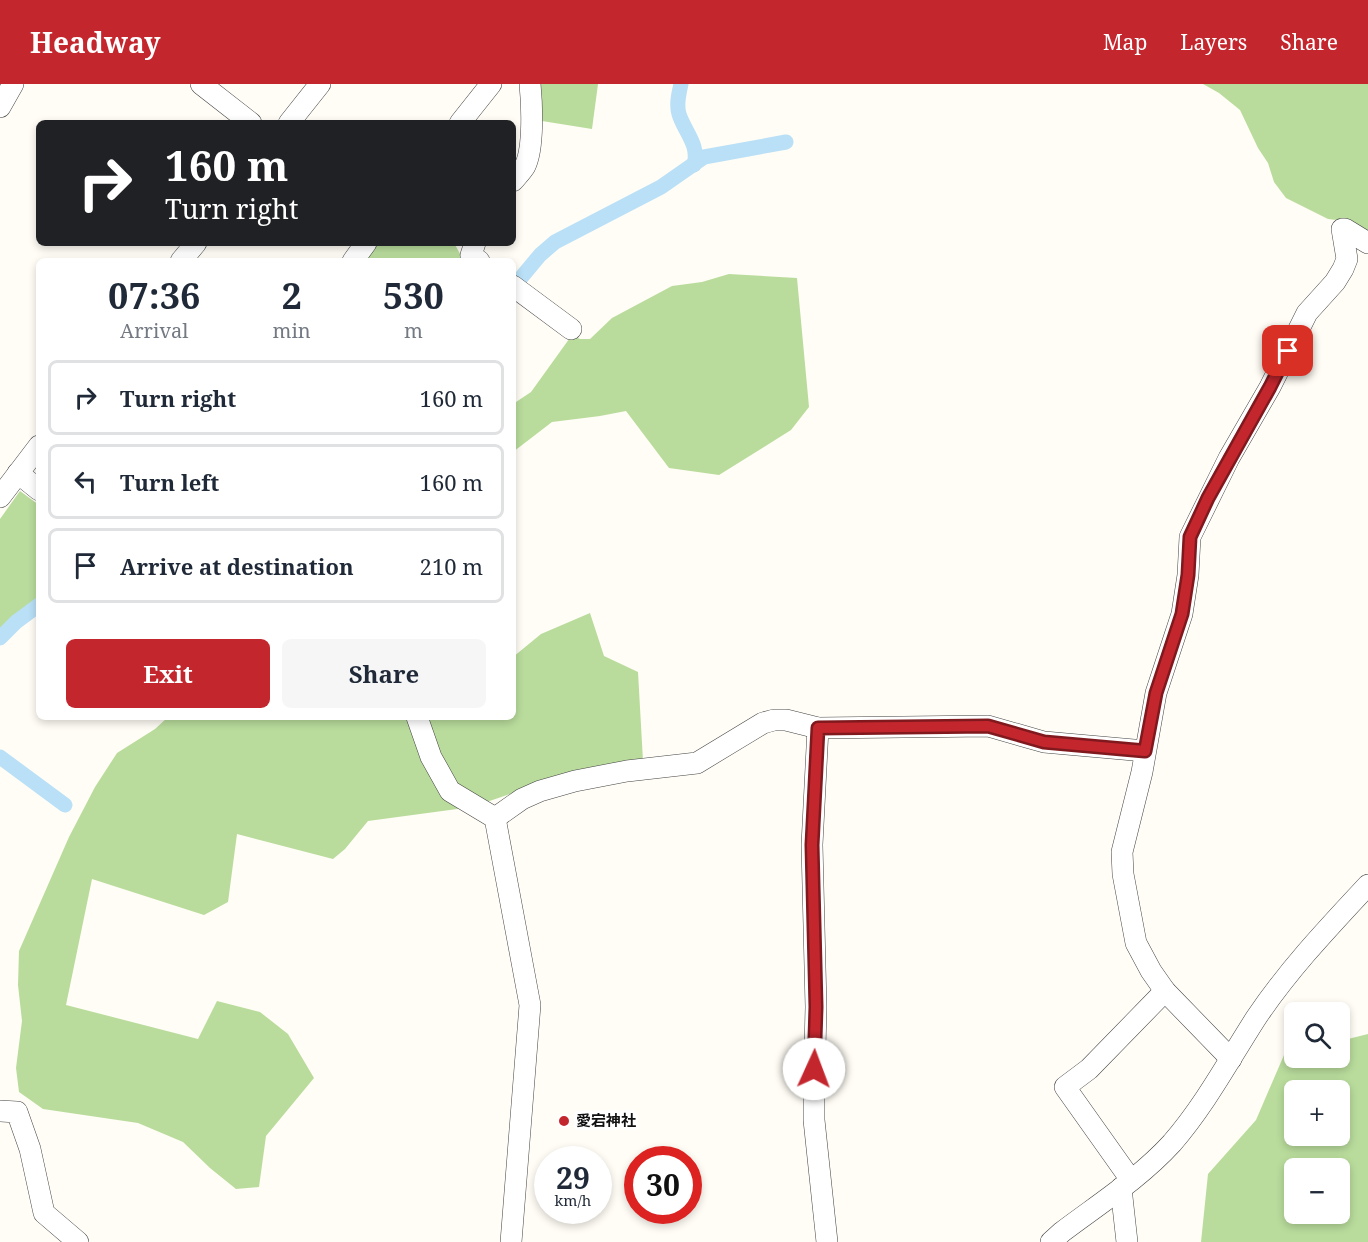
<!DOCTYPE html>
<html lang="en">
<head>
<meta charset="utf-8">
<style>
	body { margin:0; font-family:"Noto Serif","Noto Sans JP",serif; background:#f6f6f7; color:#1f2937; height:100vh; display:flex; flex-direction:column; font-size:22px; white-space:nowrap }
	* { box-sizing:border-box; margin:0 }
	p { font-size:20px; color:#747a83 }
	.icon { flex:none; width:33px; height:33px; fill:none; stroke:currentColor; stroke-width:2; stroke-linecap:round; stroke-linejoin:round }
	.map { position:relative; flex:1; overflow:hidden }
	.sheet { position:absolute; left:36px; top:174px; width:480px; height:462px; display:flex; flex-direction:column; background:#fff; border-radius:9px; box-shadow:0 3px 9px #0003 }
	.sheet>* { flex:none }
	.hud { position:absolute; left:36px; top:36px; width:480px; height:126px; border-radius:9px; box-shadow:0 3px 9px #0003; background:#202124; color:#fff; overflow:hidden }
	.controls { position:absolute; left:1284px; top:918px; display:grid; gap:12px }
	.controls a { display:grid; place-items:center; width:66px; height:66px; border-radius:9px; background:#fff; box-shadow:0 3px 9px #0003; font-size:30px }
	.speed { position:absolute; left:534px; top:1062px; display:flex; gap:12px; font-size:30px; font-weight:700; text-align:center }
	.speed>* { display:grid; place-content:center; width:78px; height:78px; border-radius:50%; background:#fff; box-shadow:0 3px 9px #0003; line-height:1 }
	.speed small { font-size:15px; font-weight:400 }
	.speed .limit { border:9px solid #d22; background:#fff; color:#111 }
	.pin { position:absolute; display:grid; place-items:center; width:51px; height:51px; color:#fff; margin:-26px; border-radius:12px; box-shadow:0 3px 9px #0006 }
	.me { position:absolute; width:66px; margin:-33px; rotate:2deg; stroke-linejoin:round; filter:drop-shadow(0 0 4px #0008) }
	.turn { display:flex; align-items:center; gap:21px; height:126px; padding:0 30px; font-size:27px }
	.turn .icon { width:78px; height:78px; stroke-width:2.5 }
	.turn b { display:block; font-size:42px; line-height:51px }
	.eta { display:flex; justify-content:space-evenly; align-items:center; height:102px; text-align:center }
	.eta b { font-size:36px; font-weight:700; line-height:42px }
	.button { display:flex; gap:12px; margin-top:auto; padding:12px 30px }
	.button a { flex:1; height:69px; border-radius:9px; background:#c4262e; color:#fff; font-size:24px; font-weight:700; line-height:69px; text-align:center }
	.button a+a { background:#f6f6f7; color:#1f2937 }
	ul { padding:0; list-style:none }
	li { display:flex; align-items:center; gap:18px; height:75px; margin:0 12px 9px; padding:0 18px; border:3px solid #e0e1e3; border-radius:9px }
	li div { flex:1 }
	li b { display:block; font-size:22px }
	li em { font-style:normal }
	header { display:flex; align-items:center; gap:36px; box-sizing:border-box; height:84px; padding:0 30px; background:#c4262e; color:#fff }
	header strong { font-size:28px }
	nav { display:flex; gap:33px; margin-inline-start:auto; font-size:21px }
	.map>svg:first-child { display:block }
	.forest { fill:#b9dc9c; fill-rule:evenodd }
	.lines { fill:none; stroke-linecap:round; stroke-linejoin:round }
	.canal { stroke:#b9e0f7; stroke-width:15 }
	.minor-casing { stroke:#444; stroke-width:22 }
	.minor { stroke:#fff; stroke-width:21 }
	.route-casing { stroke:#7f191e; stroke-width:15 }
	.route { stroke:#c4262e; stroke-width:10 }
	.poi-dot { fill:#c4262e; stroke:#fff; stroke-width:2 }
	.labels { text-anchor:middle; stroke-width:6; stroke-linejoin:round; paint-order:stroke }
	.poi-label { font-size:15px; font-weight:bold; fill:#111; stroke:#fff; text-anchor:start }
</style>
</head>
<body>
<header>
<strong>Headway</strong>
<nav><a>Map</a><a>Layers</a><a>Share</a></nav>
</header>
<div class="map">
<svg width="1368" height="1158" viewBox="0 0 1368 1158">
	<rect width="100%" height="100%" fill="#fffdf5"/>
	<g class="forest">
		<path d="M541,0h57l-6,45 -50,-8z"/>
		<path d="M1203,0h165v151l-23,-14 -17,-2 -42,-21 -12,-16 -6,-19 -10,-15 -18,-38 -21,-17z"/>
		<path d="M378,159h76l9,16 -2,2h-97z"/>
		<path d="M729,190l68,4 12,129 -18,23 -72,45 -50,-7 -43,-57 -26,5 -48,6 -39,30v-48l18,-12 41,-57 8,4h10l22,-21 60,-32 30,-4z"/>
		<path d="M20,407l19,14v95l-29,20 -10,11v-112z"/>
		<path d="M590,529l14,43 34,16 5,89 -71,12 -100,34 -104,14 -23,28 -12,10 -96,-25 -9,68 -24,13 -112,-36 -26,126 132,34 19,-38 43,11 28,22 26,44 -48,58 -7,51 -23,2 -26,-21 -27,-26 -45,-19 -95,-14 -24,-17 -3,-24 6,-47 -4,-36 1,-34 50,-114 26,-50 22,-34 38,-24 13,-12h345v-60l28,-23z"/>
		<path d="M1368,950v208h-167l7,-68 48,-54 28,-65 10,-2v5h46v-17zM1294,1006h46v46h-46zM1294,1084h46v46h-46z"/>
	</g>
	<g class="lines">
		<g class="canal">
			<path d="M681,0c-2,9 -5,20 -2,30 5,17 21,31 15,51"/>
			<path d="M520,195l20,-24 15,-13 106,-55 43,-30 82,-15"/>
			<path d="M0,554l16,-16 23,-17"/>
			<path d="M0,673l65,48"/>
		</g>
		<defs>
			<g id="minor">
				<path d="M201,0l50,39"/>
				<path d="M0,23l13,-23"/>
				<path d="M289,39l31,-39"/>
				<path d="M460,39l31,-39"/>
				<path d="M513,97c4,-5 9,-10 12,-15 9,-18 7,-62 5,-82"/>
				<path d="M475,159l-4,12 8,6"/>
				<path d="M181,177l15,-18"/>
				<path d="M353,177l13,-18"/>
				<path d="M513,202l58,43"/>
				<path d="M18,389l21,17"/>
				<path d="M0,413l39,-51"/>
				<path d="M417,633l14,40 19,34 45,27 35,187 -19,237"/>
				<path d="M818,644l-6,117 4,162 -2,83v30l13,122"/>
				<path d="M495,734l27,-19 18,-8 35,-10 52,-10 70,-8 66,-40 11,-3h12l32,8 170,-2 56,16 101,9"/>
				<path d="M1231,975l-66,-68 -14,-20 -15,-28 -13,-69 -1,-22 20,-80 14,-79 26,-79 6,-39 2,-38 39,-79 41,-71 37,-74 28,-31 8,-13 4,-10 -5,-30h3l23,14"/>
				<path d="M0,1027l17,1 13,37 14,64 34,29"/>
				<path d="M1131,1096l-66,-93 24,-18 76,-78"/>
				<path d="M1121,1104l6,54"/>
				<path d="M1051,1158l11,-10c37,-28 78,-54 110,-89 33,-38 57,-83 84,-125 33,-49 72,-90 112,-133"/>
			</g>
		</defs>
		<use href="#minor" class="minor-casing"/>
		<use href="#minor" class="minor"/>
	</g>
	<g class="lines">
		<defs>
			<path id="route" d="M814,985l2,-62 -4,-162 6,-117 170,-2 56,16 101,9 11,-58 26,-79 6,-39 2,-38 18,-39 62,-111 18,-36"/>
		</defs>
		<use href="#route" class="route-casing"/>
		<use href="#route" class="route"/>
	</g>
	<circle class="poi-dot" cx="564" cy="1037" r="6"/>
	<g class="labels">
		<g class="poi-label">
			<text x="576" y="1042">愛宕神社</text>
		</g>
	</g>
</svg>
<div class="controls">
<a><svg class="icon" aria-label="search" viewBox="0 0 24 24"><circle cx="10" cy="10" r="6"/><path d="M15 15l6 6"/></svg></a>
<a>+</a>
<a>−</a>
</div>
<div class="speed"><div>29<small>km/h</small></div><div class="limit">30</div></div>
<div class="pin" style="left:1288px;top:267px;background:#d93025"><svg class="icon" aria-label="arrive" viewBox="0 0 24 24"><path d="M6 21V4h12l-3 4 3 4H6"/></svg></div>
<svg class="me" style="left:814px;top:985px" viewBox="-20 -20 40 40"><circle r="19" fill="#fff"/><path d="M0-13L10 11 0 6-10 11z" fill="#c4262e"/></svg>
<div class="hud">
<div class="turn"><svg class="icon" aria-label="right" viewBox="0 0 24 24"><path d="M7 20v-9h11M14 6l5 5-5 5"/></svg><div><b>160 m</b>Turn right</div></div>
</div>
<section class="sheet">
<div class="eta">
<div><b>07:36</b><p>Arrival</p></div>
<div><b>2</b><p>min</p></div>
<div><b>530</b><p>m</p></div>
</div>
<ul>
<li><svg class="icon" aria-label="right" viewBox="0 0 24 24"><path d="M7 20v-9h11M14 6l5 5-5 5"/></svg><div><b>Turn right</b></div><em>160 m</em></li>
<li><svg class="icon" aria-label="left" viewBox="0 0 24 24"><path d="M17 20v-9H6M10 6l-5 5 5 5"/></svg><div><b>Turn left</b></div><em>160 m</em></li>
<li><svg class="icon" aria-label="arrive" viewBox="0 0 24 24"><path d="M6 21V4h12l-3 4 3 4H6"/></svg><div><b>Arrive at destination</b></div><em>210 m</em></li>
</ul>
<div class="button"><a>Exit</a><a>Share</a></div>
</section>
</div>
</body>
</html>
